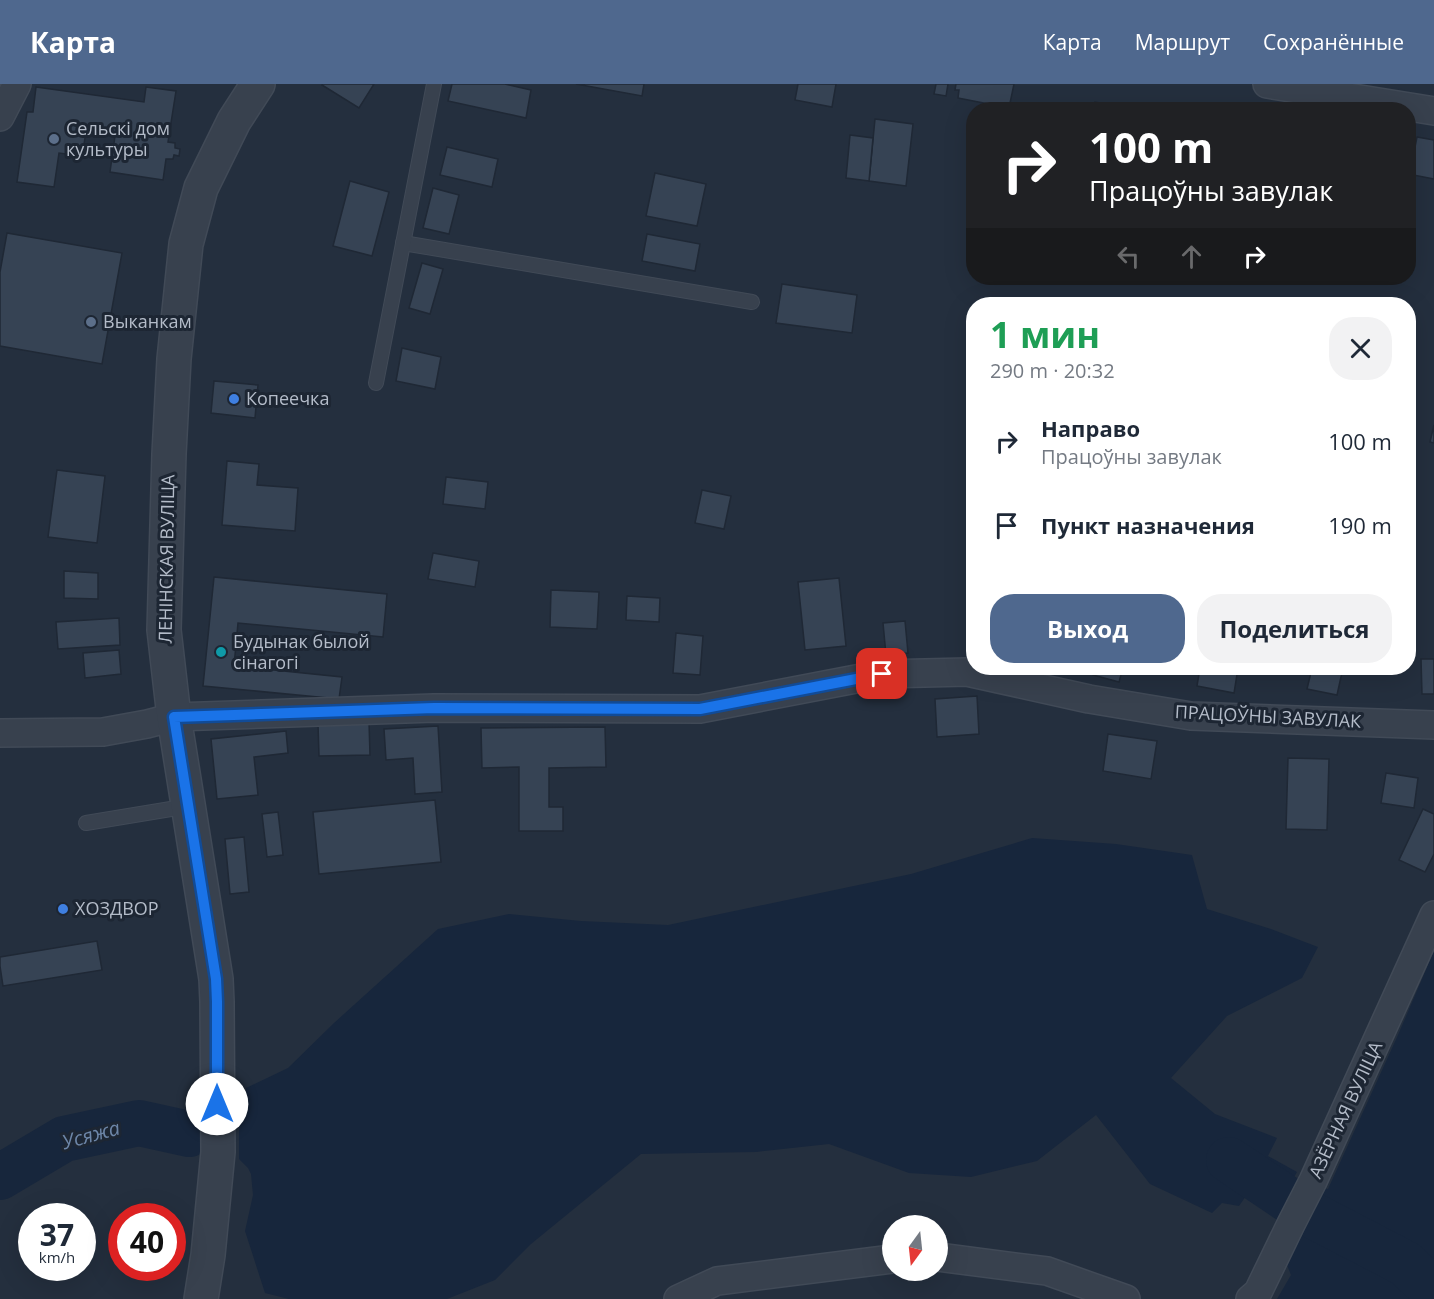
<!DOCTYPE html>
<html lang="ru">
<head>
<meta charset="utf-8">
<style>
	body { margin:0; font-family:"Open Sans",sans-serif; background:#f2f2f3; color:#1f2937; height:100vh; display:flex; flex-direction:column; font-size:22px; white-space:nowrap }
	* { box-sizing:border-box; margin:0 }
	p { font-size:20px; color:#747a83 }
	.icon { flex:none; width:33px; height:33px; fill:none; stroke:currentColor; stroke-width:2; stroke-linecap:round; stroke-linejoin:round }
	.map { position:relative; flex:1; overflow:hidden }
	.panel { position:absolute; left:966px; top:213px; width:450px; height:378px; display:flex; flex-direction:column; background:#fff; border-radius:24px; box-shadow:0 6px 24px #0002 }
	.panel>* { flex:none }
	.banner { position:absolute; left:966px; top:18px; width:450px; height:183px; border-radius:24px; box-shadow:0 6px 24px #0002; background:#202124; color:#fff; overflow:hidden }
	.needle { width:39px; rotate:195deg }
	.controls { position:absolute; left:882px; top:1131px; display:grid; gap:12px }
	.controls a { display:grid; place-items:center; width:66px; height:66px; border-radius:50%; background:#fff; box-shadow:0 6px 24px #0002; font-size:30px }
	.speed { position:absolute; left:18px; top:1119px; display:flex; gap:12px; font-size:30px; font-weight:700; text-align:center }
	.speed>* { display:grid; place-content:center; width:78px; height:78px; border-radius:50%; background:#fff; box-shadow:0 6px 24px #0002; line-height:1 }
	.speed small { font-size:15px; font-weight:400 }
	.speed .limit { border:9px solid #d22; background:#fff; color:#111 }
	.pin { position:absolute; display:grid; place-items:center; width:51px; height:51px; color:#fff; margin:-26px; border-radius:12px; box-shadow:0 3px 9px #0006 }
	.me { position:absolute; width:66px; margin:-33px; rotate:0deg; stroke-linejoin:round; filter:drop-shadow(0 0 4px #0008) }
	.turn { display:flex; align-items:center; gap:21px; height:126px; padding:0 24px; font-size:27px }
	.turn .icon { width:78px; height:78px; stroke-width:2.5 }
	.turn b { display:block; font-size:42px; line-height:51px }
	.lanes { display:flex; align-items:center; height:57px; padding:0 24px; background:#0003; justify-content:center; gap:30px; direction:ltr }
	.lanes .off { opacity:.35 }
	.round { display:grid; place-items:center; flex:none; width:63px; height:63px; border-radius:24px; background:#f2f2f3 }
	.head { display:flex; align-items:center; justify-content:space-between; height:102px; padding:0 24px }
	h1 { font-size:36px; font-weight:700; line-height:45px; color:#1e9e55 }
	.cta { display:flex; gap:12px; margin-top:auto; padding:12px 24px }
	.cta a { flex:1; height:69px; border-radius:24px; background:#4f688e; color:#fff; font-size:24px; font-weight:700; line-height:69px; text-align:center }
	.cta a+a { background:#f2f2f3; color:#1f2937 }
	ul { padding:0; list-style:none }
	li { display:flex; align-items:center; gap:18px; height:84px; padding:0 24px }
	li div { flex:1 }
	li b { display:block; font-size:22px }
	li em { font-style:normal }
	header { display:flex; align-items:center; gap:36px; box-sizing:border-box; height:84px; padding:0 30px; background:#4f688e; color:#fff }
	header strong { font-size:28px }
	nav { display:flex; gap:33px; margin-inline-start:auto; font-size:21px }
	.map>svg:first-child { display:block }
	.water { fill:#17263c }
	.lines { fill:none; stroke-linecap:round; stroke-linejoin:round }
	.river { stroke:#17263c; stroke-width:46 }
	.building { fill:#364354; stroke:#1f2835; stroke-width:1.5 }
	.service-casing { stroke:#414a57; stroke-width:16 }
	.minor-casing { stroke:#414a57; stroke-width:30 }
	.tertiary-casing { stroke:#414a57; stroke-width:36 }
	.service { stroke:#38414e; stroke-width:14 }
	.minor { stroke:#38414e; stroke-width:27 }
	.tertiary { stroke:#38414e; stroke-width:33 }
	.route-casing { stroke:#114b97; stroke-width:15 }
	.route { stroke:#1a73e8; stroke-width:10 }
	.service-dot { fill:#5c6f8a; stroke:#1d2633; stroke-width:2 }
	.shop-dot { fill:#3f7fe0; stroke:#1d2633; stroke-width:2 }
	.culture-dot { fill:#0f9aa8; stroke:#1d2633; stroke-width:2 }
	.labels { text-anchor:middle; stroke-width:6; stroke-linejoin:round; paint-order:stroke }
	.poi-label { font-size:18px; fill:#b4bcc9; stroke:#1d2633; text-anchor:start }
	.street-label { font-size:18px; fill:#b4bcc9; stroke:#1d2633 }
	.water-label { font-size:20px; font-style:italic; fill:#6d86a8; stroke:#1d2633 }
</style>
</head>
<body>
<header>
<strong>Карта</strong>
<nav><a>Карта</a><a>Маршрут</a><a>Сохранённые</a></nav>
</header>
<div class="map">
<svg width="1434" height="1215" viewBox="0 0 1434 1215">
	<rect width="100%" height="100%" fill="#242f3e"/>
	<g class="water">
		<path d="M1032,754l84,6 76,11 15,54 64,20 47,18 -16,31 -75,38 -56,62 44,36 62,24 -9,18 29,16 -19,33 -32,-9 -7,10 -17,-3 -10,10 -62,-29 -54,-69 -59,46 -66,16 -62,-4 -80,-29 -73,8 -115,2 -110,90 -36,36 -48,19h-158l-24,-6 -20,-62 8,-36 -2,-21 -3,-6 -9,-9v-49l7,-5v-17l42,-20 46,-45 104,-94 71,-15 72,7 87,4 243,-51z"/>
		<path d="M1434,867v348h-157l14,-24 -4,-10 14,-29 -4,-2 26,-46 5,1 70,-154z"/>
	</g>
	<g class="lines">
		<g class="river">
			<path d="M1229,1076l79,53 98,51 28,27"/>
			<path d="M0,1093l64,-38 75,-16 50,11"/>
		</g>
	</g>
	<g class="building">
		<path d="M323,0h51l-15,24 -37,-23z"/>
		<path d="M452,0h53l26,6 -5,28 -78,-17z"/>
		<path d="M576,0h68l-2,12z"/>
		<path d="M798,0h38l-4,23 -37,-7z"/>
		<path d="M936,0h12l-2,12 -12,-2z"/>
		<path d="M956,0h58l-5,24 -51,-10 1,-8h-4z"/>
		<path d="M36,3l108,15 2,-15 30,4 -8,51 7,1v5l5,1 -1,7 -5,-1 -1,4h-7l-3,21 -53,-8 5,-36 -29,-4 -4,24 -23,-3 -5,34 -37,-5 10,-70h6z"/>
		<path d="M1095,18l25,5v3h-26z"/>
		<path d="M875,35l38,5 -7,62 -37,-5z"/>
		<path d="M850,51l23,3 -4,43 -23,-3z"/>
		<path d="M1417,53l17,3v39l-26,-5v-29l7,2z"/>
		<path d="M447,63l51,12 -6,28 -52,-12z"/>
		<path d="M655,89l51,11 -9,42 -51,-10z"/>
		<path d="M350,97l39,11 -17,64 -39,-10z"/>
		<path d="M433,104l26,7 -10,39 -26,-6z"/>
		<path d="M7,149l115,20 -20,111 -102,-18v-74z"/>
		<path d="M647,150l53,10 -5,27 -53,-10z"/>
		<path d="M422,179l21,6 -13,45 -21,-6z"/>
		<path d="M1267,194h29l-1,5z"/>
		<path d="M782,200l75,11 -5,38 -76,-10z"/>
		<path d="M402,264l39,9 -6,32 -39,-8z"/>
		<path d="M214,297l44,4 -3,33 -44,-5z"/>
		<path d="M1434,341v18l-4,-1z"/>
		<path d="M227,377l32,3 -2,21 41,3 -3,43 -73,-6z"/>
		<path d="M57,386l48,6 -8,67 -49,-6z"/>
		<path d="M446,393l42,5 -3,27 -42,-5z"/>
		<path d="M702,406l29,6 -7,33 -29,-6z"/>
		<path d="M433,469l46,8 -4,26 -47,-8z"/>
		<path d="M64,487l34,2v26l-34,-1z"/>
		<path d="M214,493l173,17 -4,43 -145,-14 -4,43 108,11 -3,22 -136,-13z"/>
		<path d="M839,494l7,68 -41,4 -7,-68z"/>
		<path d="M551,506l48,2 -2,37 -47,-2z"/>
		<path d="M627,512l33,2 -1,24 -33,-2z"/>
		<path d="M119,534l1,27 -62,4 -2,-27z"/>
		<path d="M905,537l3,32 -22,2 -3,-32z"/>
		<path d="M973,538h1v30l-7,-1z"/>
		<path d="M676,549l27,3 -3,39 -27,-2z"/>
		<path d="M119,566l2,24 -36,4 -2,-25z"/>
		<path d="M1421,575h13v35h-12z"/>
		<path d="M1095,584h28l-4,14 -26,-7z"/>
		<path d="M1200,584h38l-4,25 -37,-7z"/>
		<path d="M1312,584h31l-6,27 -30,-6z"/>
		<path d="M977,612l2,38 -42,3 -2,-38z"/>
		<path d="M369,638l1,33 -51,1 -1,-32z"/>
		<path d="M438,642l4,66 -27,2 -2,-36 -27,2 -2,-31z"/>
		<path d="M605,643l1,40 -57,1v39h14v24h-44v-64l-37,1 -1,-40z"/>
		<path d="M286,647l2,22 -34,4 4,38 -41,4 -6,-60z"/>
		<path d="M1108,650l49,7 -6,38 -48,-8z"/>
		<path d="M1288,674l41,1 -2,71 -41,-1z"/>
		<path d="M1386,689l32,5 -4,30 -33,-5z"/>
		<path d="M435,716l6,62 -122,12 -6,-62z"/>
		<path d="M1423,725l11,5v40l-9,18 -26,-12z"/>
		<path d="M278,728l5,43 -16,2 -5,-43z"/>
		<path d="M244,753l5,55 -19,2 -5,-55z"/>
		<path d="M97,857l5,29 -99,16 -3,-20v-9z"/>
	</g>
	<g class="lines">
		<defs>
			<g id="service">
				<path d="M403,159l349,59"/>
				<path d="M376,299l58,-299"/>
				<path d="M86,739l103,-17"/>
			</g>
			<g id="minor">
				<path d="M1267,0l167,27"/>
				<path d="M0,33l17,-33"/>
				<path d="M0,649l103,-1 44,-8 27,-7 260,-9 266,1 182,-35 85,-2 122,27 102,17 243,9"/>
				<path d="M938,1173l109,14 79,28"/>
				<path d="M678,1215l39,-18 175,-22"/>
				<path d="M1250,1215l8,-7 33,-68 22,-43 121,-266"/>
			</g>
			<path id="tertiary" d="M201,1215l7,-44 10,-103 -1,-150 -1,-23 -42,-262 -10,-87 5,-176 5,-95 12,-115 15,-56 33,-67 24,-37"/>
		</defs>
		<use href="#service" class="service-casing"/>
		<use href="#minor" class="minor-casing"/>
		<use href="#tertiary" class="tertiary-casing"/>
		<use href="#service" class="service"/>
		<use href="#minor" class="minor"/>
		<use href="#tertiary" class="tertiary"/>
	</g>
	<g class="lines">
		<defs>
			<path id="route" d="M217,1020v-102l-1,-23 -42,-262 260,-9 266,1 182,-35"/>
		</defs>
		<use href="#route" class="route-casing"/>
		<use href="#route" class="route"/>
	</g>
	<g class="service-dot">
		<circle cx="54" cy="55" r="6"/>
		<circle cx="91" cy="238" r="6"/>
	</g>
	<g class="shop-dot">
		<circle cx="234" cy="315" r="6"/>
		<circle cx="63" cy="825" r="6"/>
	</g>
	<circle class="culture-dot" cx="221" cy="568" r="6"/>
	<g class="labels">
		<g class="poi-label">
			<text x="66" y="51">Сельскі дом<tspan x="66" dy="21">культуры</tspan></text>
			<text x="103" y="244">Выканкам</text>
			<text x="246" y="321">Копеечка</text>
			<text x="233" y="564">Будынак былой<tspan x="233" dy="21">сінагогі</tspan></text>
			<text x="75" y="831">ХОЗДВОР</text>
		</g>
		<g class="street-label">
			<text transform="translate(167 475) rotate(-89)" y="6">ЛЕНІНСКАЯ ВУЛІЦА</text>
			<text transform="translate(1268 633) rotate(3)" y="6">ПРАЦОЎНЫ ЗАВУЛАК</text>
			<text transform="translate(1346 1026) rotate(-65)" y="6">АЗЁРНАЯ ВУЛІЦА</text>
		</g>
		<g class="water-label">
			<text transform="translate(91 1051) rotate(-15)" y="7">Усяжа</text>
		</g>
	</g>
</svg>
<div class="controls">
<a><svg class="needle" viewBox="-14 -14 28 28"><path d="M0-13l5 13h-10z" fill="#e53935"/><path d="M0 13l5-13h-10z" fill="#747a83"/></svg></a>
</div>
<div class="speed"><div>37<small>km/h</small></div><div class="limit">40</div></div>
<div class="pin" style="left:882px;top:590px;background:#d93025"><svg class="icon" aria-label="arrive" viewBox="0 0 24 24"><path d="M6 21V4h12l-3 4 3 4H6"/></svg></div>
<svg class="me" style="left:217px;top:1020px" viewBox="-20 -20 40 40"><circle r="19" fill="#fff"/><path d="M0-13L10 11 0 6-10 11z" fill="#1a73e8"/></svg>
<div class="banner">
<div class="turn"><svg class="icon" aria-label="right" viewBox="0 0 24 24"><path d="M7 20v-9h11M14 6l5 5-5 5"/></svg><div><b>100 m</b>Працоўны завулак</div></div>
<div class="lanes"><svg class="icon off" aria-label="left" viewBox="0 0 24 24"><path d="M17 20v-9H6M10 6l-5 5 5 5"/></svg><svg class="icon off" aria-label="ahead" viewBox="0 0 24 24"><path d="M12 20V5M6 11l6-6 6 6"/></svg><svg class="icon" aria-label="right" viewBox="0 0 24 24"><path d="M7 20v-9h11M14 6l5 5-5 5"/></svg></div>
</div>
<section class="panel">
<div class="head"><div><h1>1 мин</h1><p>290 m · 20:32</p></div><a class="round"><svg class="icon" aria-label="close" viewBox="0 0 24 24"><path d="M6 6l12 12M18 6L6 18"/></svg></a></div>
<ul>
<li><svg class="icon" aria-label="right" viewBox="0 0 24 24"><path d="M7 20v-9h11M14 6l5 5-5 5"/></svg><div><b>Направо</b><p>Працоўны завулак</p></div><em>100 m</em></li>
<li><svg class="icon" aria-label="arrive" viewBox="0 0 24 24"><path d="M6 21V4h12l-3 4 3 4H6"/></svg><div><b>Пункт назначения</b></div><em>190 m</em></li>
</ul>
<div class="cta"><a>Выход</a><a>Поделиться</a></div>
</section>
</div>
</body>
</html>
